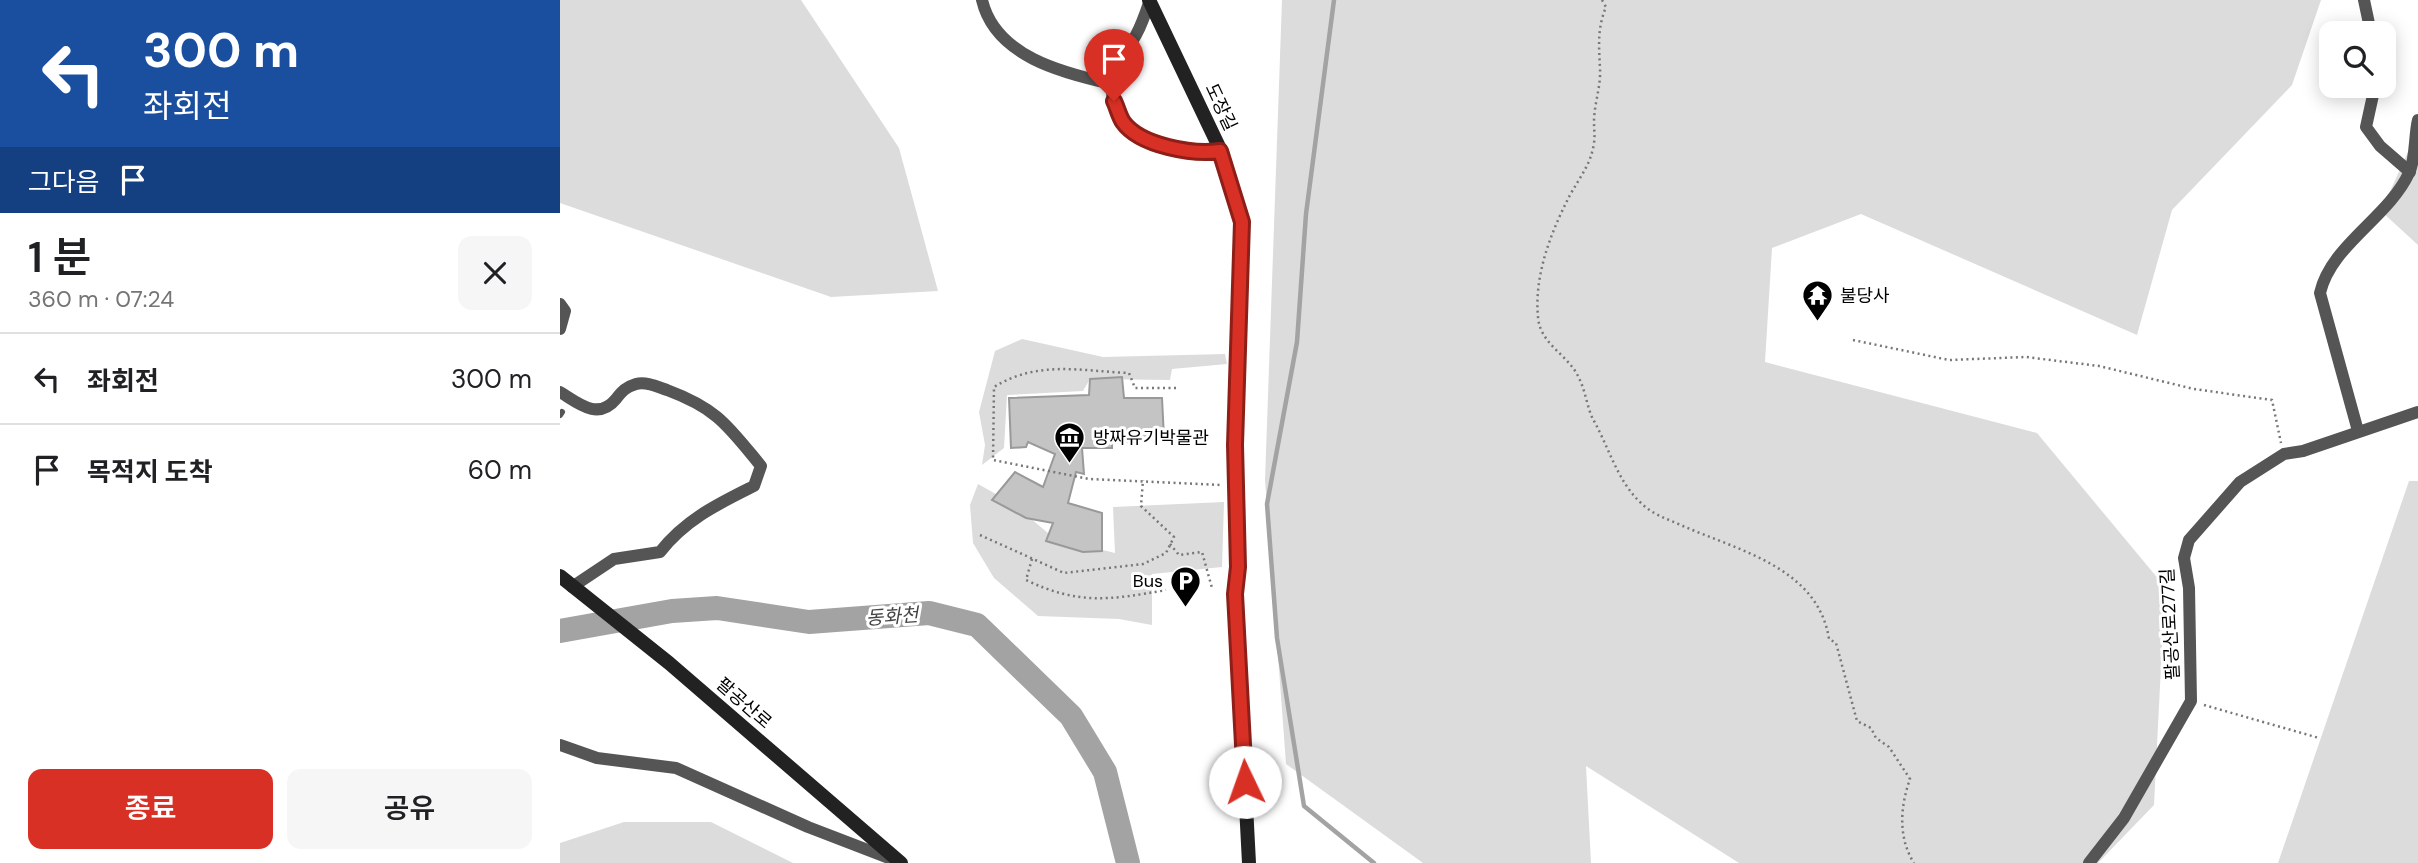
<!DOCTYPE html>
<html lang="ko">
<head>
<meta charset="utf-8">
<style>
	body { margin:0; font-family:"DM Sans","Noto Sans KR",sans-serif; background:#f6f6f6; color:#202124; height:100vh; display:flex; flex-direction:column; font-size:26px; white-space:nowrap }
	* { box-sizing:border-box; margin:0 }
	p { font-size:23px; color:#757577 }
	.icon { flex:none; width:38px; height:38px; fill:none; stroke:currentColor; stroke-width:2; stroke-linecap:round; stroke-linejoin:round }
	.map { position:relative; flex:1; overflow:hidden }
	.side { display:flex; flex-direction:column; background:#fff; width:560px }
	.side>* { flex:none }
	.banner { background:#1a4fa0; color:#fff; overflow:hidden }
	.controls { position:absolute; left:1759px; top:21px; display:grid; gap:14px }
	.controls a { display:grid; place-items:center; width:77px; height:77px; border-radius:14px; background:#fff; box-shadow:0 4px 18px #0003; font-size:35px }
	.pin { position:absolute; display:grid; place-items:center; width:60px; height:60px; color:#fff; margin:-72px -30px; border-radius:50% 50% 50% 0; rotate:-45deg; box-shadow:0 0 7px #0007 }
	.pin .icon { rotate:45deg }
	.me { position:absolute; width:77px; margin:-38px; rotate:357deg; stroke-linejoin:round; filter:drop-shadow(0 0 5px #0008) }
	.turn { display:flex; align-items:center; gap:24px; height:147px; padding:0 28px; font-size:32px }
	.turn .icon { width:91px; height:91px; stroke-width:2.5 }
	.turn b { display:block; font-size:49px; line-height:60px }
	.then { display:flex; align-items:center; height:66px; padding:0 28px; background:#0003; gap:14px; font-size:26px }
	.round { display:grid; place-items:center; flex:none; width:74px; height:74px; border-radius:14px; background:#f6f6f6 }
	.headline { display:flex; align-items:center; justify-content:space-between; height:119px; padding:0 28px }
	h1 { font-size:42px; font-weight:600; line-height:52px }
	.action { display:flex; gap:14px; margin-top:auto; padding:14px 28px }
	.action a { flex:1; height:80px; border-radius:14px; background:#d93025; color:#fff; font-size:28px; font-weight:600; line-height:80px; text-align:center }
	.action a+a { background:#f6f6f6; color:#202124 }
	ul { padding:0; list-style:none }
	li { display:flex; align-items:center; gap:21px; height:91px; padding:0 28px; border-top:2px solid #e0e0e0 }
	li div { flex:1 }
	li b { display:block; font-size:26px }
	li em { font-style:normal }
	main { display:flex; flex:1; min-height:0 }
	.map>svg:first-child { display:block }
	.green { fill:#dcdcdc }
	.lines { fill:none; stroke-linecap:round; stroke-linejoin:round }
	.stream { stroke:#a3a3a3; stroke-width:4.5 }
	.river { stroke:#a3a3a3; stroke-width:24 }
	.building { fill:#c4c4c4; stroke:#999; stroke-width:2 }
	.path { stroke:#777; stroke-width:2.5; stroke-dasharray:2 3.5; stroke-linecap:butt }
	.lane { stroke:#555; stroke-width:6 }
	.street { stroke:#555; stroke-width:12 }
	.secondary { stroke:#222; stroke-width:14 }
	.route-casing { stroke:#8d1f18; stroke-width:18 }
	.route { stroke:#d93025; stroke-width:12 }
	.labels { text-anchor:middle; stroke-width:6; stroke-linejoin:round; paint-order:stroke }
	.street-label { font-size:18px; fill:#000; stroke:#fff }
	.poi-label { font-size:18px; fill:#000; stroke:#fff; text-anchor:start }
	.water-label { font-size:19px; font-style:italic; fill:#444; stroke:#fff }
</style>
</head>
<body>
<main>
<section class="side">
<div class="banner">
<div class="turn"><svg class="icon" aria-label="left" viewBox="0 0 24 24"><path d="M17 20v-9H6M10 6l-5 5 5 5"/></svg><div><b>300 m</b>좌회전</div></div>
<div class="then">그다음<svg class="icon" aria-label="arrive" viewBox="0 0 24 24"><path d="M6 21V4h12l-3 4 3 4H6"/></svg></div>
</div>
<div class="headline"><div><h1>1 분</h1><p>360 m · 07:24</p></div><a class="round"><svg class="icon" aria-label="close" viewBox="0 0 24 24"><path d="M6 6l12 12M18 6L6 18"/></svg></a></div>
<ul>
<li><svg class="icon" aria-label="left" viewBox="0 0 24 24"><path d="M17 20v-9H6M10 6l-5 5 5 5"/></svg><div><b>좌회전</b></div><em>300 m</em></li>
<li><svg class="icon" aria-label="arrive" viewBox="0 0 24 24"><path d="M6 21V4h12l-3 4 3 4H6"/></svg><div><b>목적지 도착</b></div><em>60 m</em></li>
</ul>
<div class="action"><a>종료</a><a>공유</a></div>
</section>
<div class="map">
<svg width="1858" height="863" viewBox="0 0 1858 863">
	<rect width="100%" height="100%" fill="#fff"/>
	<g class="green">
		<path d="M0,0h241l98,148 39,143 -107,6 -271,-94z"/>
		<path d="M722,0h1039l-29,85 -120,125 -35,125 -276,-121 -89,34 -7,114 272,71 128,154 -11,218 -56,58h-359l-153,-97 5,97h-168l-137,-99 -21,-284z"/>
		<path d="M1858,130v115l-37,-34z"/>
		<path d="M462,339l81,18 122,-3 2,10 -55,5 -2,11 -80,-1 -7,12 -76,4 -3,53 -22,17 3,-20 -6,-33 16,-61z"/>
		<path d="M1849,481h9v382h-140z"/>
		<path d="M418,484l34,19 42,35 61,15 -2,-46 111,-5 -2,65 -70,7v51l-33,-6 -81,-3 -44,-38 -21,-35 -3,-38z"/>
		<path d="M64,822h87l82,41h-233v-20z"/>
	</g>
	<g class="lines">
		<path class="stream" d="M774,0l-28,214 -9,128 -30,162 10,134 27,168 70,57"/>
		<path class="river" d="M0,631l112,-20 45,-3 92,14 120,-9 48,12 94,91 34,56 23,91"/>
	</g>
	<path class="building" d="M562,377l2,21h38l2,40 -52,5v5h-30l2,26 -8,-2 -8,31 34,10v38l-19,1 -37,-11 7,-18 -27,-5 -34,-18 23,-28 28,15 12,-33 -27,-12 -2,5 -15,1 -2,-50 80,-3 1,-16z"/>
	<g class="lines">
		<g class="path">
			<path d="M1042,0l4,7c-9,22 -7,39 -6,62 1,18 -6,35 -6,53 0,7 1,14 0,21 -3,21 -14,34 -24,52 -19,37 -36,80 -32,122 2,27 29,37 40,59 8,15 9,33 16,45 15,27 24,61 47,82 12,12 27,16 42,23 57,25 135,42 146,113l7,4 21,78 14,7 5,10 13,9 21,32c-10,28 -12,59 4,84"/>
			<path d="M1293,340l96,20 77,-3 73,9 95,23 78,11 9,43"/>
			<path d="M616,388h-41l-6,-15c-49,-2 -91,-13 -135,14l-1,73 96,19 133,6"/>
			<path d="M420,535l84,38 79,-9 23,-11 8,-16 -33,-31 2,-26"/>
			<path d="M610,544l9,11 23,-3 10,36"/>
			<path d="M472,559l-6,21c52,25 84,20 140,10"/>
			<path d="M1644,705l115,33"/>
		</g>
		<path class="lane" d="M0,415l2,-3"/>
		<g class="street">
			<path d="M422,0c13,56 80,73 130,84"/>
			<path d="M590,0c-4,12 -8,24 -14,35 -9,16 -22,29 -24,48 -5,54 67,75 109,68"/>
			<path d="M1804,0l7,33"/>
			<path d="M1815,86l-9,41 14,19 30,26"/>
			<path d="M0,304l5,7 -5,18"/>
			<path d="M0,392c18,11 38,29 56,7 6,-8 10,-12 20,-15 10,-3 22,3 31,6 51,19 61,36 94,76l-7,20c-36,18 -68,33 -94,66l-46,7 -42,28"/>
			<path d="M1798,431l-38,-138c11,-48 68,-75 89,-120 7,-14 5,-37 9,-53"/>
			<path d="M0,745l37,13 79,10 132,59 86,33"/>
			<path d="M1529,863l35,-45 67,-117 -2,-113 -5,-30 5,-18 51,-58 44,-28 19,-3 115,-39"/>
		</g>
		<g class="secondary">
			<path d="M589,0l72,151 21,71 -7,223 3,122 -3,27 14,269"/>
			<path d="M0,576l109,87 232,200"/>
		</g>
	</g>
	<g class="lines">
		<defs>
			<path id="route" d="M554,101c3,6 5,15 9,21 17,24 71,33 97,29l22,71 -7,223 3,122 -3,27 10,188"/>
		</defs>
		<use href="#route" class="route-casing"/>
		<use href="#route" class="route"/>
	</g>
	<defs>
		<symbol id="temple-pin" viewBox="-11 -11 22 30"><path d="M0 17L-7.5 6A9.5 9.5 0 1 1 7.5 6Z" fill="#000" stroke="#fff"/><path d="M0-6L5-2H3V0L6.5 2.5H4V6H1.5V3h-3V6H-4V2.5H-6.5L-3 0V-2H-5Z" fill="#fff"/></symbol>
		<symbol id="museum-pin" viewBox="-11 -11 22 30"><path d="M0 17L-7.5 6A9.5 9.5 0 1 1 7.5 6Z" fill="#000" stroke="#fff"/><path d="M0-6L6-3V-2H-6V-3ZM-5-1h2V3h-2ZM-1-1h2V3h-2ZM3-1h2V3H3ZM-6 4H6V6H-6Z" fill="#fff"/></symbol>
		<symbol id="parking-pin" viewBox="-11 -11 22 30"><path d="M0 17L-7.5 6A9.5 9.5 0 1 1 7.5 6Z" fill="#000" stroke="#fff"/><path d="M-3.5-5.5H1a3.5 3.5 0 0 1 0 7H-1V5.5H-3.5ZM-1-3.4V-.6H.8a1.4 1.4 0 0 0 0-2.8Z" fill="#fff"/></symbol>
	</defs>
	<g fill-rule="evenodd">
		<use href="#temple-pin" x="1240" y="278" width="35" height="47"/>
		<use href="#museum-pin" x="492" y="420" width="35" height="47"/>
		<use href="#parking-pin" x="608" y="564" width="35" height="47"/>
	</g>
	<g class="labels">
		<g class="street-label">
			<text transform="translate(661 107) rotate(65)" y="6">도장길</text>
			<text transform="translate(1610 624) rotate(-93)" y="6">팔공산로277길</text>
			<text transform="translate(184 703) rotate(41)" y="6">팔공산로</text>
		</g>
		<g class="poi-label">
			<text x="1280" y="302">불당사</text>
			<text x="533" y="444">방짜유기박물관</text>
			<text x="603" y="587" text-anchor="end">Bus</text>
		</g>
		<g class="water-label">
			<text transform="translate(332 616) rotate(-4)" y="7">동화천</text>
		</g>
	</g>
</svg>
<div class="controls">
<a><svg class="icon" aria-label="search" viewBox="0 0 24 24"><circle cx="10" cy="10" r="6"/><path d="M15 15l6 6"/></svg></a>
</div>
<div class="pin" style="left:554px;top:101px;background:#d93025"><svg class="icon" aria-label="arrive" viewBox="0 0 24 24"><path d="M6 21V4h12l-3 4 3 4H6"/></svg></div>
<svg class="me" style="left:685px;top:782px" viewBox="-20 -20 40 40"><circle r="19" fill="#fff"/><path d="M0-13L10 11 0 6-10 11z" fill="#d93025"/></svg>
</div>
</main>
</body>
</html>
